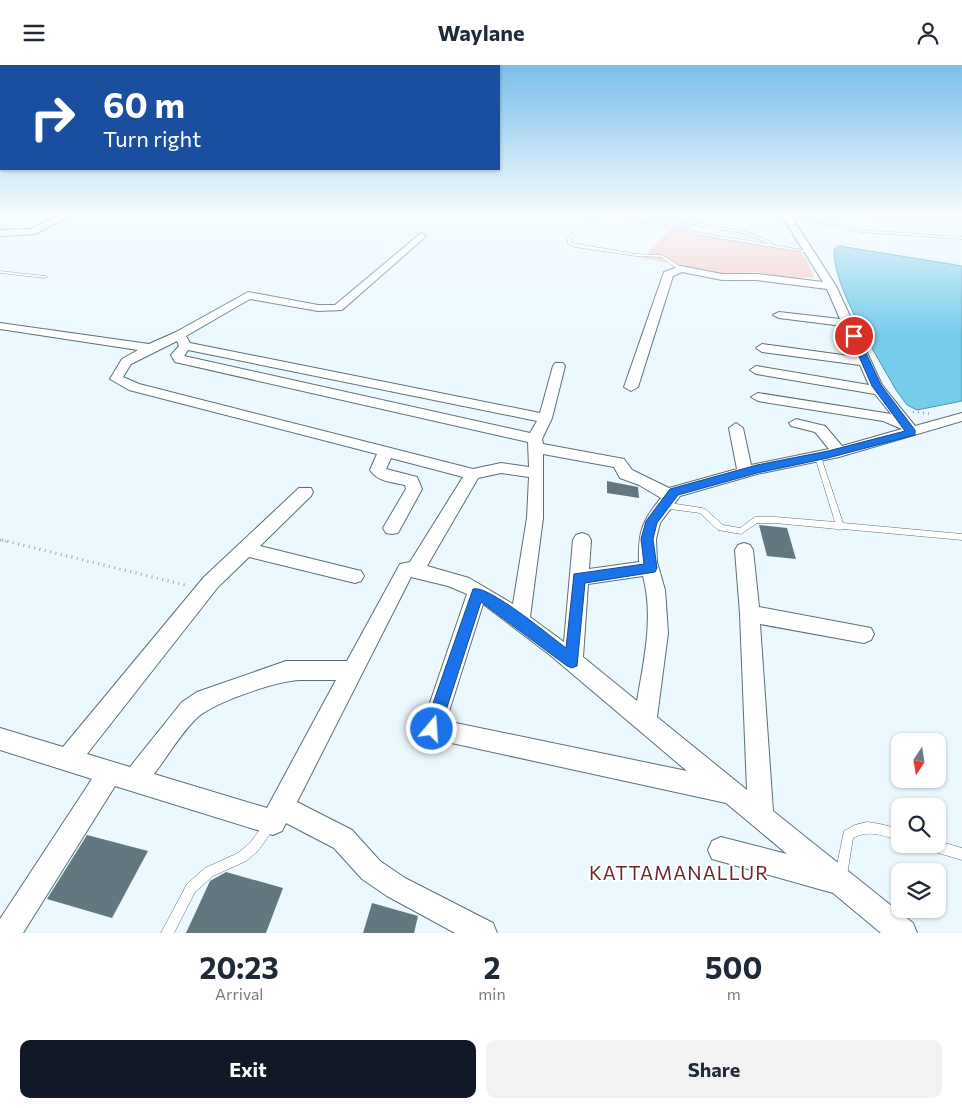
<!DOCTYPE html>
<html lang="en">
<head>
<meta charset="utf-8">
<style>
	body { margin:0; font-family:Commissioner,sans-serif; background:#f2f2f3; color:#1f2937; height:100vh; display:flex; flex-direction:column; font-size:19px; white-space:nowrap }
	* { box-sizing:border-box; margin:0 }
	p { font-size:16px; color:#747a83 }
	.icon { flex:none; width:28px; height:28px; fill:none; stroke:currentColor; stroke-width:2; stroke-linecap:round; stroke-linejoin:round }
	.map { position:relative; height:868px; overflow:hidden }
	.sheet { display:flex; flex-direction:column; background:#fff; flex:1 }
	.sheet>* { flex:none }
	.guide { position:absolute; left:0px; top:0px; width:500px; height:105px; box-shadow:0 1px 4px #0004; background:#1a4fa0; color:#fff; overflow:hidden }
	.needle { width:32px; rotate:192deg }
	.fabs { position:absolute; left:891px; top:668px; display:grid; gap:10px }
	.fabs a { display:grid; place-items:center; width:55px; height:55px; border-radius:10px; background:#fff; box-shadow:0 1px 4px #0004; font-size:25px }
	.pin { position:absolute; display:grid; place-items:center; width:42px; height:42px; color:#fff; margin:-21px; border:2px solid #fff; border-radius:50%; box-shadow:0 1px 5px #0007 }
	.me { position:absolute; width:55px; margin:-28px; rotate:18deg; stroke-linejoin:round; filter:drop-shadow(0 0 4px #0008) }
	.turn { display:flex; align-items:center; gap:18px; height:105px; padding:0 20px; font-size:22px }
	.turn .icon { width:65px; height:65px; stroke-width:2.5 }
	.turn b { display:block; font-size:35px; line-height:42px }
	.eta { display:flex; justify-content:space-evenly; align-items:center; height:85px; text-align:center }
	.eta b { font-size:30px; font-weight:700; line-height:35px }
	.button { display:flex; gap:10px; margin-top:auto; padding:10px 20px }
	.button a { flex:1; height:58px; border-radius:10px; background:#111827; color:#fff; font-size:20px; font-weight:700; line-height:58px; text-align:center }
	.button a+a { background:#f2f2f3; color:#1f2937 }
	header { display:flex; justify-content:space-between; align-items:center; height:65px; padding:0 20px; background:#fff; font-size:22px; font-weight:700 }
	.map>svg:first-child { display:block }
	.green { fill:#fac9c5 }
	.water { fill:#76cceb; stroke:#5493a9 }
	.building { fill:#62777f }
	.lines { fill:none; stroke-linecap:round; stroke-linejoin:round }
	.lane-casing { stroke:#5b6f77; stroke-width:1 }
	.street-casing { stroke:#5b6f77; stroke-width:2 }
	.path-far2 { stroke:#98a3a8; stroke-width:1; stroke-dasharray:0.5 2.5; stroke-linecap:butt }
	.path-far1 { stroke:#98a3a8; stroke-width:2.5; stroke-dasharray:1 4; stroke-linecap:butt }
	.path { stroke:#98a3a8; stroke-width:3; stroke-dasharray:1 4.5; stroke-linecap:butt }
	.lane { fill:#fff; fill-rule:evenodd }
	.street { fill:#fff; fill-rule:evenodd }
	.route { fill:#1a73e8; stroke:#114b97 }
	.labels { text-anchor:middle; stroke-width:4; stroke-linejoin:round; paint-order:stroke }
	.near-quarter-label { font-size:19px; letter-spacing:1px; fill:#6d2728; stroke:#fff }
</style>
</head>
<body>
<header><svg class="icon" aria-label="menu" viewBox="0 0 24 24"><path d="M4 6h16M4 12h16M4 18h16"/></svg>Waylane<svg class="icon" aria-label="person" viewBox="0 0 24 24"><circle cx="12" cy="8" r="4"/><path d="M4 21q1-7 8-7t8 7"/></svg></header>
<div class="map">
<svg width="962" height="868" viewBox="0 0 962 868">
	<rect width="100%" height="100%" fill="#ebf9ff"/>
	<g class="green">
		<path d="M859,148h103v10l-105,-6z"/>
		<path d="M670,165l130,22 6,7 8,18 -22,1 -38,-6 -29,2 -83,-16z"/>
	</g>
	<path class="water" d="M840,181l122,20v135l-45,9 -10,-5 -11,-15c-19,-34 -64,-104 -62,-141z"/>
	<g class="building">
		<path d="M607,416l31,6 1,11 -32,-5z"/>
		<path d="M759,460l28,3 9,31 -29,-3z"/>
		<path d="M87,770l61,16 -36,67 -65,-19z"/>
		<path d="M226,807l57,16 -17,45h-80l24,-52z"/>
		<path d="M372,838l46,13 -4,17h-51z"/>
	</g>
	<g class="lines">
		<defs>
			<g id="lane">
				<path d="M632,148h11l104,19 25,10v1l-2,1 41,8 -2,1 -103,-17 -87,-19 -19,1 -18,10 -11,10 1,5 64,11 26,1 21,13v2h-4l-18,-13 -25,-1 -61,-9 -7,-3 -1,-6 13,-12 18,-10 21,-1 87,19 64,10 -24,-10z"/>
				<path d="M822,148h5l-7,8 41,9 101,7v2l-101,-7 -78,-17 2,-1 31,6z"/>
				<path d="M0,206l45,5 2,1 -2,1 -45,-5z"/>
				<path d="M816,390h4l1,2 22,66 119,11v6l-119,-11 -3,1 -3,-1 -62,-6h-18l-16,11 -23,-4 -18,-17 -37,-5 -4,-3 4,-3 39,6 3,1 18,16 17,3 15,-11h20l60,5 -20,-65z"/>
				<path d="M271,753l4,2 2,4 -19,27 -12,10 -33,15 -18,16 -21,41h-13l26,-49 18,-16 33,-15 12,-10 17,-23z"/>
				<path d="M867,757l13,2 20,5v12c-15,-5 -32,-12 -47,-3l-6,37 -2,4 -4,2 -4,-2 -2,-4 9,-44 11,-6z"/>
				<path d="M938,776l24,7v12l-34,-10 -4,-2 -2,-4h16z"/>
			</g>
			<g id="street">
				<path d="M64,148l10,1 -39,20 -35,2v-6l30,-1z"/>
				<path d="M780,148h9l47,73 46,99 33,41 47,-13v8l-123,36 -82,17 -77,22 -20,27 -4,16 1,23 8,28 3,43 -11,84 90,73 -7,-176 -5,-64 3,-5 6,-2 6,2 3,5 6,57 112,21 3,6 -3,6 -7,3 -104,-19 13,187 140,112 4,10h-36l-48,-40 -121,-34 -4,-9 4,-9 9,-4 66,17 -61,-51 -302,-66 -3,-8 46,-135 -19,-8 -37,-9 -114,225 55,28 28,31 25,17 88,45 4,10h-42l-68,-37 -25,-17 -28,-31 -48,-25 -4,8 -9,4 -158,-49 -92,147h-23v-14l92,-140 -92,-29v-22l63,19 141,-170 95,-89h12l2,4 -2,4 -51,50 101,25 3,5 -3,5 -6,2 -106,-26 -31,30 -131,167 43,13 52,-65 15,-10 89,-31h61l53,-97 10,-2 53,-85 -72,-19 -5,11 31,8 5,12 -24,44 -6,1 -6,-1 -3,-5 23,-39 -1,-4c-13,-3 -27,-3 -35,-15l7,-16 -248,-64 -19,-11 12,-20 16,-9 -138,-21v-6l149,21 27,-12 72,-40 70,13h17l86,-72 5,3 -2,2 -82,72 -24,1 -68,-12 -64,37 4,7 350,70 13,-47 2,-3h8l2,3 -13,52 -10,21 1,5 81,15 8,11 37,18 68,-19 -8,-41 7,-5 7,5 8,37 78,-16 -14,-17 -24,-6 -2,-3 7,-4 29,7 17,20 60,-17 -19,-8 -125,-20 -7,-4 7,-4 133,21 -16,-20 -119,-20 -6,-4 6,-4 113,19 -9,-20 -98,-13 -6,-4 6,-4 95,13 -14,-31 -64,-8 -6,-3 6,-3 61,7 -13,-30 -70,-9h-35l-40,-8 -9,4 -35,111 -7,4 -7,-4 40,-115 17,-6 41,8h35l66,8zM177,276l2,5 -8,9 4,7 353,80 1,25 -28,-4 -28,6 -334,-85 -16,-7 8,-13zM188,285l349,71 -7,12 -346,-77zM543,389l71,13 6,11 19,7 22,13c-19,23 -23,34 -22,64l-50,7 2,-29 -3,-5 -6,-2 -6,2 -3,5 -9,102 -34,-25 13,-99zM501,408l28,4 -2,41 -14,86 -44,-26 -42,-12 51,-88zM643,511c11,41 1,84 -6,125l-54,-44 5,-73zM483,539l67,51 137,116 -241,-50zM300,615h36l-69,128 -113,-34c14,-18 28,-43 45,-58 19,-15 77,-35 101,-36z"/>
			</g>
		</defs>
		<use href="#lane" class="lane-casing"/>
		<use href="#street" class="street-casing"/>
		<path class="path-far2" d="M829,198l2,-17 12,-2 119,20"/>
		<g class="path-far1">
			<path d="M913,347l19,2"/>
			<path d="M0,475l7,2"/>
		</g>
		<path class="path" d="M2,475l187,46"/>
		<use href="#lane" class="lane"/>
		<use href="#street" class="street"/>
	</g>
	<linearGradient id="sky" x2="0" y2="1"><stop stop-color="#7abee9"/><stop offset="0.55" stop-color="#f6fcff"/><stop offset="1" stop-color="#f6fcff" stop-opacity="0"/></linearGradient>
	<rect width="962" height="270" fill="url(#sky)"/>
	<path class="route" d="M851,269l7,2 23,49 34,45v5l-87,23 -71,15 -79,22 -21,28 -4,16 4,29 -2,4 -70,11 -8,83 -5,2 -5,-2 -86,-64 -41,127 -2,6 -6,2 -6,-2 -2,-6 49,-140c15,-5 78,48 93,59l8,-74 70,-10 -3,-25 5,-18 24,-32 87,-24 71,-14 77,-20 -33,-45 -22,-50z"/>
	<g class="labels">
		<g class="near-quarter-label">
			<text x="679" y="815">KATTAMANALLUR</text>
		</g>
	</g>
</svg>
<div class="fabs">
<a><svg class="needle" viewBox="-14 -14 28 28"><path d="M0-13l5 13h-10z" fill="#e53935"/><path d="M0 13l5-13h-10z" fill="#747a83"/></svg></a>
<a><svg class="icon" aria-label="search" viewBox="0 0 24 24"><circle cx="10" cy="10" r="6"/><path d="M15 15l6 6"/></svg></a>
<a><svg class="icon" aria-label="layers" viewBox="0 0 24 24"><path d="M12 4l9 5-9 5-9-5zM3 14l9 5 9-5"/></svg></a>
</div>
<div class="pin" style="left:854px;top:271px;background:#d93025"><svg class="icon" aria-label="arrive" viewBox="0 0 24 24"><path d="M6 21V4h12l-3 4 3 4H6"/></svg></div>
<svg class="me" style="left:432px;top:664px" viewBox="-20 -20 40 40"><circle r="17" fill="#1a73e8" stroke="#fff" stroke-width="3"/><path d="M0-11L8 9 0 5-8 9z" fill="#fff"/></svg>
<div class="guide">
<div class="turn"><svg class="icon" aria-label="right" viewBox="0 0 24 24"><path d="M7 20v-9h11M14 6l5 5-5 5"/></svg><div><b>60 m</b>Turn right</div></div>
</div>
</div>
<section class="sheet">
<div class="eta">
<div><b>20:23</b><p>Arrival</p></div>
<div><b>2</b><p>min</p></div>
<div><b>500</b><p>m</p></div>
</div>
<div class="button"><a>Exit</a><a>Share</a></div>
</section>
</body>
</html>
